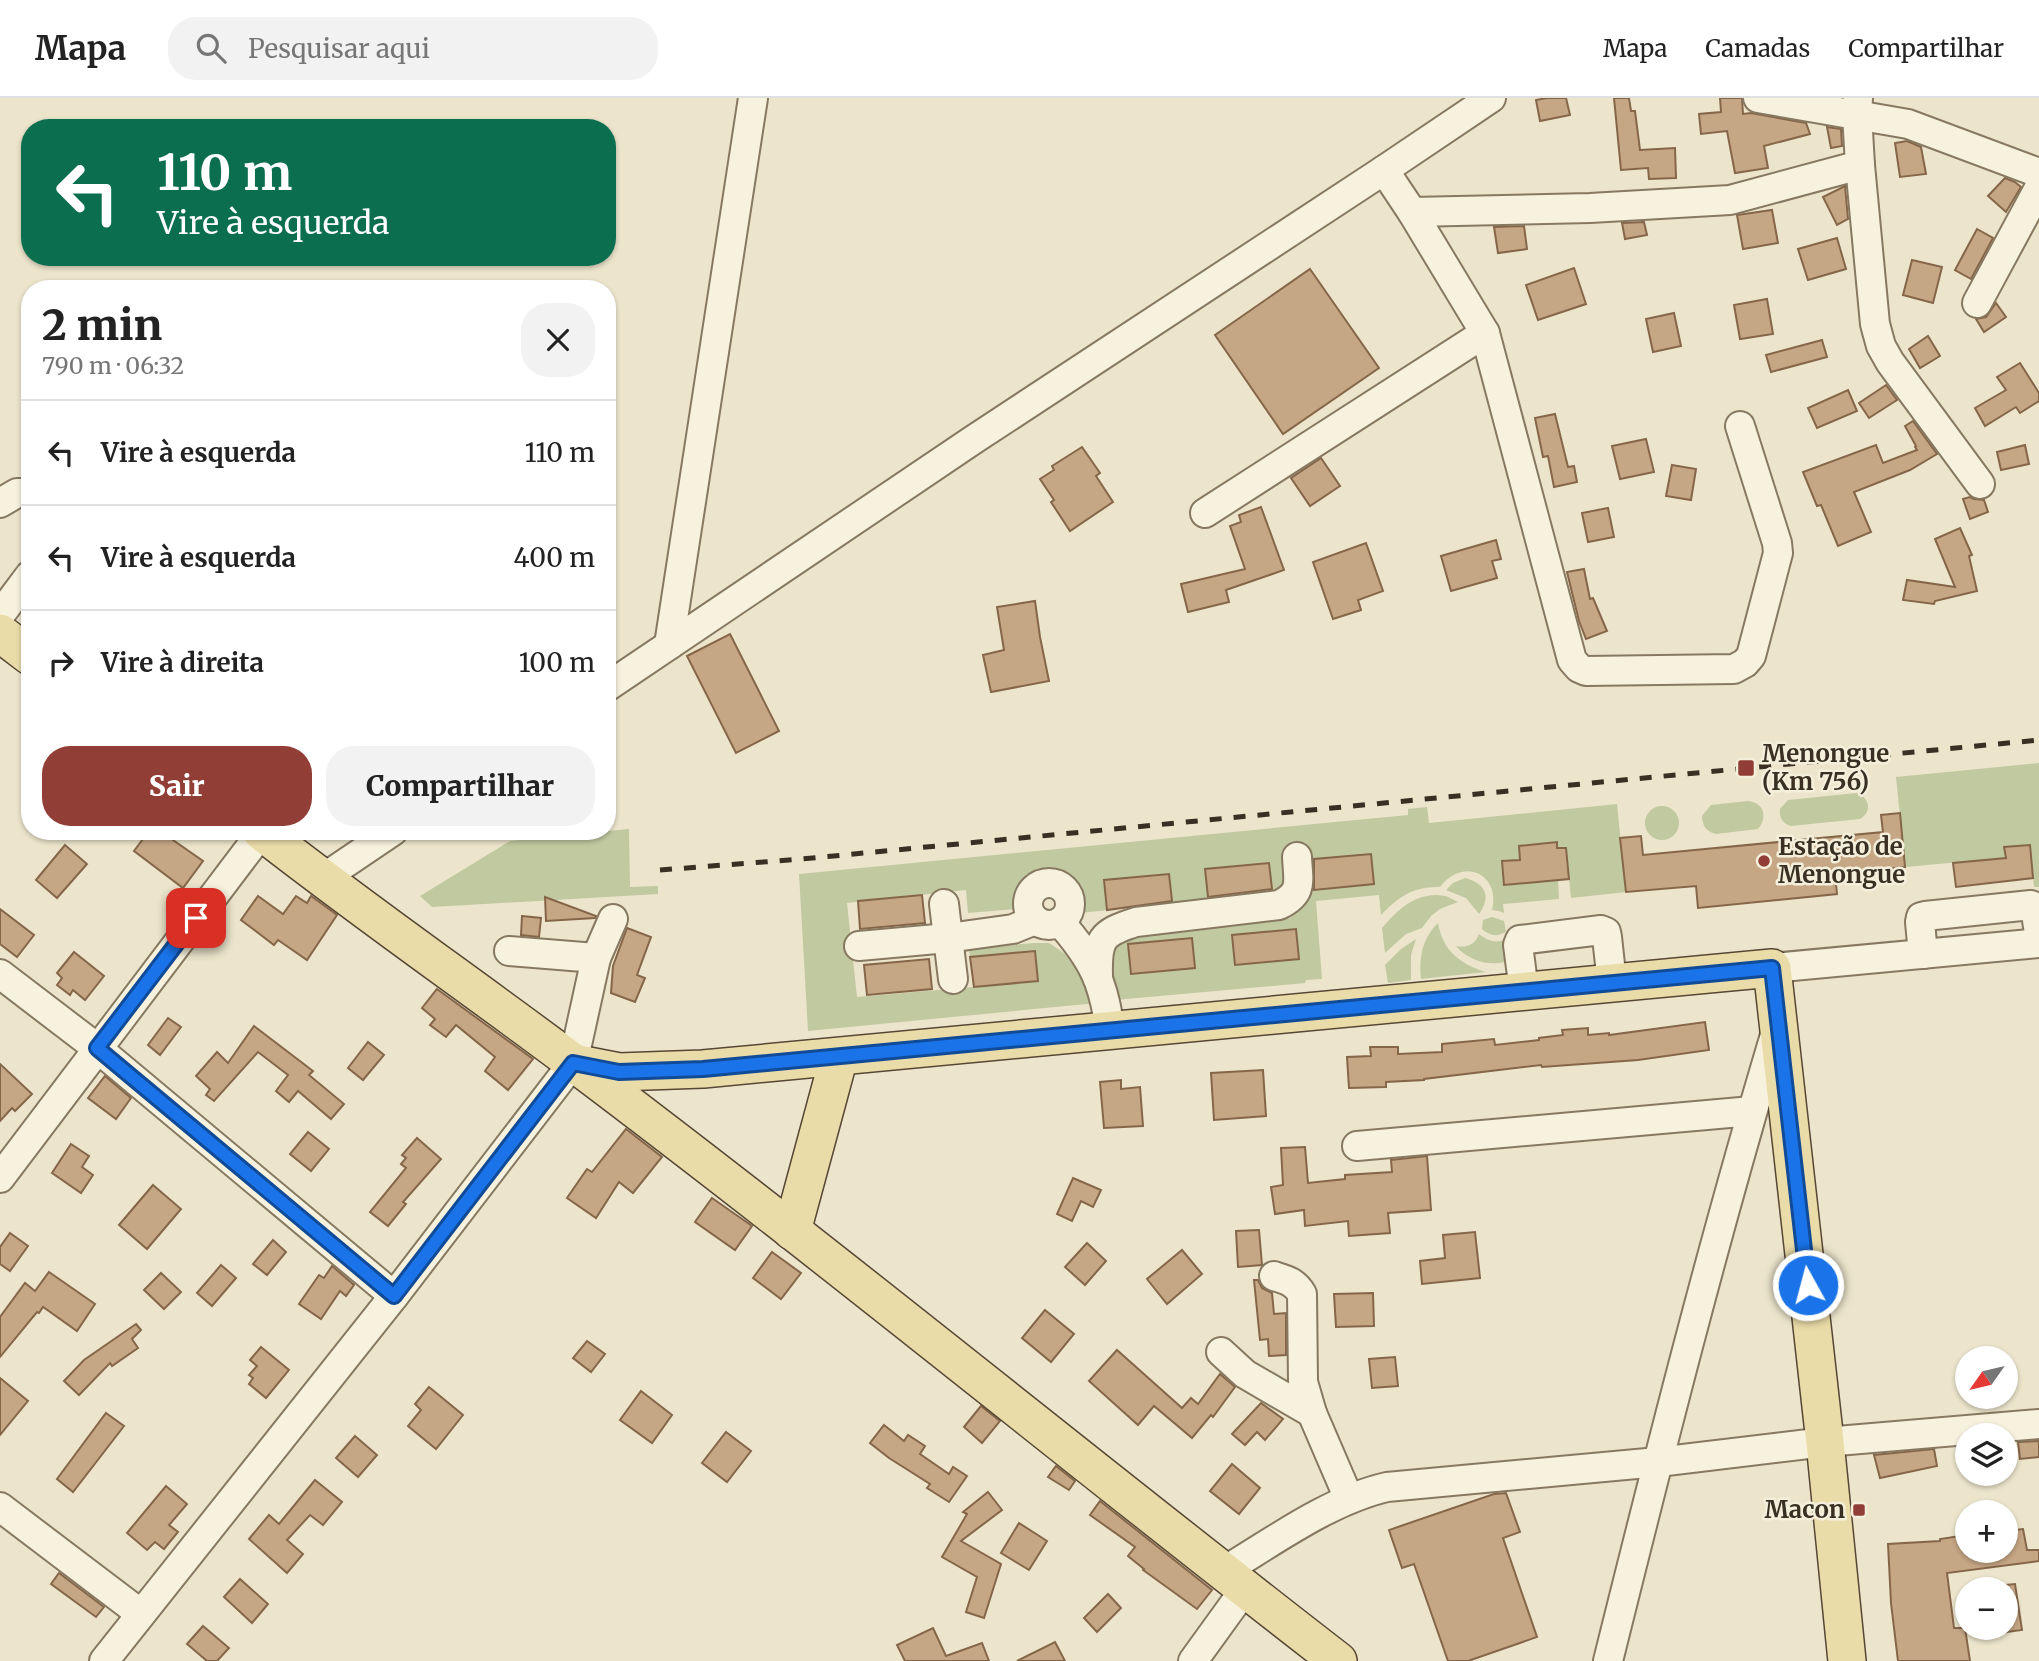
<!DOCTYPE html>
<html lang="pt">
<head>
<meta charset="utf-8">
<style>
	body { margin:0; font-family:Merriweather,serif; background:#f2f2f2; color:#222; height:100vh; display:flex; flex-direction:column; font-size:26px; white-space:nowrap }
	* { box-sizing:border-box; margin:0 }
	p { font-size:23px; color:#767676 }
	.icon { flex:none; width:38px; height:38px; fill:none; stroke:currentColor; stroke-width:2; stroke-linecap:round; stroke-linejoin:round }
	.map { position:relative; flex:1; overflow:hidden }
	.details { position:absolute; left:21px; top:182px; width:595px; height:560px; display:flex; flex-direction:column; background:#fff; border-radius:28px; box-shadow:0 2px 5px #0004 }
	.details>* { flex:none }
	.banner { position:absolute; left:21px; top:21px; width:595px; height:147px; border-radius:28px; box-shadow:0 2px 5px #0004; background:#0b6e4f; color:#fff; overflow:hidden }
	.needle { width:46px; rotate:236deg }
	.buttons { position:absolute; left:1955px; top:1248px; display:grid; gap:14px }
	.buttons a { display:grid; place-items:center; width:63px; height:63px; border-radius:50%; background:#fff; box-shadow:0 2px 5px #0004; font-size:35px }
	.pin { position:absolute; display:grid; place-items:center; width:60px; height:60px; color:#fff; margin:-30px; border-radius:14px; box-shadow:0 4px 10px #0006 }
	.me { position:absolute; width:77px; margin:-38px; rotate:353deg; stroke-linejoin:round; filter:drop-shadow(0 0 5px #0008) }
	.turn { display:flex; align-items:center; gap:24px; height:147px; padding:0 21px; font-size:32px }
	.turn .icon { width:91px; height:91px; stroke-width:2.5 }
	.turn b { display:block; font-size:49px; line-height:60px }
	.round { display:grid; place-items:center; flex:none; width:74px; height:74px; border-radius:28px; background:#f2f2f2 }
	.headline { display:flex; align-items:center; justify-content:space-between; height:119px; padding:0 21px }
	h1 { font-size:42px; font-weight:800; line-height:52px }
	.button { display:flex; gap:14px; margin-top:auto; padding:14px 21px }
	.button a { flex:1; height:80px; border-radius:28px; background:#913e36; color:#fff; font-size:28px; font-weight:800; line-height:80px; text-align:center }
	.button a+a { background:#f2f2f2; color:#222 }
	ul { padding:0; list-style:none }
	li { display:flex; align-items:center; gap:21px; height:105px; padding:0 21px; border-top:2px solid #e0e0e0 }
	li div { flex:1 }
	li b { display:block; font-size:26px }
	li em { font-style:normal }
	header { display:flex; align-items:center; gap:42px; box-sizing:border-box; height:98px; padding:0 35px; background:#fff; border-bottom:2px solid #e0e0e0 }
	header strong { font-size:33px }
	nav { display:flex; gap:38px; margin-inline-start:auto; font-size:24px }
	.search { width:490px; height:63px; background:#f2f2f2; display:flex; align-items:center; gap:18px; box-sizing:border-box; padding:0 24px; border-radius:28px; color:#767676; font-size:26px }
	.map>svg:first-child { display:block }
	.green { fill:#c0c9a0 }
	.building { fill:#c6a785; stroke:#856649; stroke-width:2 }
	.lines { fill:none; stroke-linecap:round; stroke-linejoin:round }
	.minor-casing { stroke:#877961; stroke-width:32 }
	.major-casing { stroke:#564734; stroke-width:40 }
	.minor { stroke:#f7f2de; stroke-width:28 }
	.major { stroke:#eadca8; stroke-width:37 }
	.rail { stroke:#393023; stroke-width:5; stroke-dasharray:12 12; stroke-linecap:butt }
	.route-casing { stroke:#114b97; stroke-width:18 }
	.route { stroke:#1a73e8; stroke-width:12 }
	.poi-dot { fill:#913e36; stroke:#f4efdb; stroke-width:2.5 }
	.labels { text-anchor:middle; stroke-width:5; stroke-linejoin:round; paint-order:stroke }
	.poi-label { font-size:24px; font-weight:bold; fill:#393023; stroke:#f4efdb; text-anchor:start }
</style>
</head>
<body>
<header>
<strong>Mapa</strong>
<div class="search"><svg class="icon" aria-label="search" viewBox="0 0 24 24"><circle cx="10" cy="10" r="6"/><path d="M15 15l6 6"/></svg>Pesquisar aqui</div>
<nav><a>Mapa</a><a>Camadas</a><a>Compartilhar</a></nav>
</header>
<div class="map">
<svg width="2039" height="1563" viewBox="0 0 2039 1563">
	<rect width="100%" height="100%" fill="#ece5cc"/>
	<g class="green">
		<path d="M2039,665v124h-5l-4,-42 -26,2 1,11 -100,9 -9,-90z"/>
		<path d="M1857,695c13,5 15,19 3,26l-69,7c-8,-2 -12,-8 -11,-17l8,-9z"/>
		<path d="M1748,703c16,2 20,16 10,28l-42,5c-10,-2 -14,-9 -14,-18l9,-11z"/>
		<path d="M1617,706l9,88 -55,6 -5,-50h-9l-1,-6 -37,4 1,14 -18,1 56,19 1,19 -56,5 1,9 -5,-2 -7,-1c9,-35 -28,-54 -52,-23 -26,-1 -42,10 -59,28l-2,-20 -63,6 6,78 -16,1 -1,3 -190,17c-5,-23 -11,-46 9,-64l166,-18 17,-15 -5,-50 -16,32 -14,8 -192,20c-1,-52 -60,-56 -64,-4l-48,4 -2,-23 -119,13 10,94 116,-10 -4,-39 65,-5h15l15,10 26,28 7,22 -289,28 -9,-157 609,-59v-6l19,-2 2,16z"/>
		<circle cx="1662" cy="725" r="17"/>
		<path d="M629,731l1,58 28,-1v8l-226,13 -12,-11 90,-55z"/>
		<path d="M1465,780c20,5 27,18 14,36l-13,-16 -20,-8 7,-7z"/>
		<path d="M1436,797l10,1 12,6 -18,7 -9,7 -9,12 -16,6 -21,19 -3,-25c16,-18 29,-32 54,-33z"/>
		<path d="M1492,819l12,4 2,11c-9,5 -16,4 -24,-3l1,-9z"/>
		<path d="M1438,825c5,28 22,41 48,49l-65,7c-2,-22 1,-40 17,-56z"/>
		<path d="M1479,836c9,7 17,10 28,5l2,22c-20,6 -40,0 -53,-15 10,2 19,-1 23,-12z"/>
		<path d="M1416,841l-5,16v25l-23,3 -3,-18 16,-16z"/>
	</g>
	<g class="building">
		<path d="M1547,0h19l4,17 -30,6 -4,-21z"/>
		<path d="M1614,0h15l2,13h4l5,39 35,-2 1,30 -27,1 -1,-11 -27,2z"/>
		<path d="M1720,0h22l1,16 8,-1 55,10 4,11 -46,12 4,22 -33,5 -8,-42 -26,3 -2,-20 22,-2z"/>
		<path d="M1827,29l14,2 1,17 -11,2z"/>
		<path d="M1907,43l14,6 5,27 -26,3 -5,-34z"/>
		<path d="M2005,80l10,4 6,5 -15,25 -18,-16z"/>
		<path d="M1845,88l3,33 -11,6 -14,-28z"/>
		<path d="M1772,112l6,33 -35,6 -6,-34z"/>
		<path d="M1644,124l3,13 -22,4 -3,-16z"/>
		<path d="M1524,128l3,23 -29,4 -4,-26z"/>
		<path d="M1977,131l16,9 -22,41 -16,-9z"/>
		<path d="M1837,140l9,31 -38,11 -10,-31z"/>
		<path d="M1912,162l30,7 -9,36 -30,-8z"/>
		<path d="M1574,170l12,36 -48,16 -12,-35z"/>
		<path d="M1310,171l69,99 -96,66 -68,-99z"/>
		<path d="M1767,201l6,35 -33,5 -6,-34z"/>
		<path d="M1996,205l10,14 -22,15 -8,-13 10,-2z"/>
		<path d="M1674,215l7,33 -28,6 -7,-33z"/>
		<path d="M1928,238l12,20 -20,12 -11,-19z"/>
		<path d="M1822,242l5,17 -56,15 -5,-17z"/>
		<path d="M2020,265l19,30v8l-19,12 -4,-6 -31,19 -10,-18 31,-18 -9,-13z"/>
		<path d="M1886,287l11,15 -28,18 -10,-15z"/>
		<path d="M1848,292l9,21 -40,17 -9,-20z"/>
		<path d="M1555,316l13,53 6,-1 3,16 -23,5 -6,-31 -5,1 -8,-39z"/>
		<path d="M1913,323l24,33 -27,16 -56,22 17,40 -33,14 -17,-41 -4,1 -14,-34 73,-27 7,18 34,-13 -2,-3 1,-1 -11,-20z"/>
		<path d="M1646,341l8,33 -34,7 -8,-33z"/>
		<path d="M2025,347l4,19 -28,6 -4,-18z"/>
		<path d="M1082,349l18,26 -4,3 17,26 -43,29 -19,-29 3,-2 -14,-21 14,-9 -2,-4z"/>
		<path d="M1321,360l19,28 -30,20 -19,-28z"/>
		<path d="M1672,367l24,4 -5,31 -25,-4z"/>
		<path d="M1970,399l4,2 10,1 4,12 -18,7 -7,-20z"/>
		<path d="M1261,409l23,63 -58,20 3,12 -41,10 -7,-28 64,-15 -15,-43 11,-4 -2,-7z"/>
		<path d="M1608,410l6,29 -26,5 -6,-29z"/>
		<path d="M1960,430l12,27 -3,1 8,35 -42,10 -1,3 -31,-4 4,-20 48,7 -20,-48z"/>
		<path d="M1496,442l5,19 -9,2 5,17 -46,13 -10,-35z"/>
		<path d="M1366,445l17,48 -25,9 3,10 -28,9 -20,-57z"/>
		<path d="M1584,471l6,30 3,-1 14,33 -21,8 -7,-18 -12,-49z"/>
		<path d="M1035,503l5,36 9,44 -58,11 -8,-37 21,-5 -7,-43z"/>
		<path d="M730,536l49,97 -43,22 -49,-97z"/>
		<path d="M1900,715l5,54 -70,7 2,20 -139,14 -2,-22 -70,6 -6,-54 21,-2 2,19 240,-23 -2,-17z"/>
		<path d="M149,733h11l43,30 -20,27 -49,-37z"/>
		<path d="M1557,744v6h9l3,31 -65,6 -2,-24 18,-1 -1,-14z"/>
		<path d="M65,747l22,19 -30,34 -21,-18z"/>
		<path d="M2030,747l3,33 -77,9 -3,-24 53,-5 -2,-11z"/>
		<path d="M1371,756l3,30 -60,6v-31z"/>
		<path d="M1269,765l3,26 -64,8 -3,-28z"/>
		<path d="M1169,776l3,27 -65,9 -3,-30z"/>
		<path d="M922,797l3,28 -65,6 -2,-28z"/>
		<path d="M258,798l25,18 13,-18 11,7 4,-7 26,19 -30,45 -29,-20 -4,5 -33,-25z"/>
		<path d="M545,799l51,19 -1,2 -49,3z"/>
		<path d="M0,811l34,26 -17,22 -17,-13z"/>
		<path d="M522,818l19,2 -2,19 -18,-2z"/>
		<path d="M627,830l24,9 -14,38 8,3 -10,24 -24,-9 2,-27z"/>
		<path d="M1296,831l3,30 -64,6 -3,-30z"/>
		<path d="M1192,840l3,30 -64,6 -3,-30z"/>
		<path d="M1035,853l3,30 -64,6 -4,-30z"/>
		<path d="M74,854l30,24 -19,24 -12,-10 -3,5 -13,-10 5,-7 -5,-5z"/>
		<path d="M929,861l3,30 -65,6 -3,-30z"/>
		<path d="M437,891l96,70 -25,31 -23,-19 10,-14 -39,-32 -10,12 -16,-12 5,-6 -13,-11z"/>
		<path d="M168,920l13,9 -21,28 -12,-10z"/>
		<path d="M1705,924l4,28 -71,10 -96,7 -1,-2 -117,14v1l-38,2v5l-37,1 -2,-31 24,-1 -1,-9h28v7l44,-2v-8l52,-5 1,6 44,-5v-2l24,-3 -1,-5 26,-2v7l21,-2v2z"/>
		<path d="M254,928l59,45 -4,4 35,29 -13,15 -33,-28 -9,11 -13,-11 12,-16 -30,-23 -44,49 -8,-6 4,-6 -14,-13 21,-24 11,11z"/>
		<path d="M368,944l16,13 -21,25 -15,-12z"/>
		<path d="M0,966l32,30 -17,17 -3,-3 -12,13z"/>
		<path d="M1263,972l3,46 -52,4 -3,-47z"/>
		<path d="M105,978l26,22 -15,21 -28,-21z"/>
		<path d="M1121,982v9l19,-2 3,39 -39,2 -4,-46z"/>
		<path d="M626,1031l36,28 -29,36 -14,-11 -23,36 -29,-20 20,-29 5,3z"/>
		<path d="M308,1034l21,17 -18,22 -21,-17z"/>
		<path d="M417,1040l24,21 -38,43 3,2 -18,22 -18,-14 36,-44 -5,-4 5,-6 -4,-3z"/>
		<path d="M71,1046l18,12 -7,11 11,8 -12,18 -29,-20z"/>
		<path d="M1305,1049l3,36 37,-4v-4l47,-3 -1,-12 36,-4 4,54 -43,3 2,20 -41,3 -1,-15 -43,5 -1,-16 -29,4 -4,-27 12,-2 -2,-37z"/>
		<path d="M1073,1080l28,12 -8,17 -12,-6 -9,20 -15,-7z"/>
		<path d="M153,1087l28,24 -34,40 -28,-24z"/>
		<path d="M712,1100l40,28 -17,24 -40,-28z"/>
		<path d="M1259,1132l3,35 -24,2 -2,-36z"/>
		<path d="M1475,1134l5,46 -58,6 -2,-23 25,-3 -2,-23z"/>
		<path d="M10,1135l18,13 -18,25 -10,-7v-17z"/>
		<path d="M273,1142l13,12 -19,23 -14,-11z"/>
		<path d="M1087,1145l19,18 -21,24 -20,-18z"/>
		<path d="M1182,1152l20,24 -35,30 -20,-25z"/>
		<path d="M772,1154l29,21 -20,26 -28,-21z"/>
		<path d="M221,1167l15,13 -24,28 -15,-13z"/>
		<path d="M332,1168l22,19 -8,11 -6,-5 -19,28 -22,-15 20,-29 5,3z"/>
		<path d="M49,1174l46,32 -18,27 -34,-24 -4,6 -2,-1 -37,45v-40l25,-34 10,8z"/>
		<path d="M161,1175l20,19 -17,17 -20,-19z"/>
		<path d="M1254,1182h4l4,8 10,5 2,21 12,-1v42l-17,1 -1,-17 -8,1z"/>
		<path d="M1373,1195l1,33 -38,1 -2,-33z"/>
		<path d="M1045,1212l29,24 -23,28 -29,-24z"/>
		<path d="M136,1226l5,6 -9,9 6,9 -26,18 -2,-3 -31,32 -15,-14 20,-21z"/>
		<path d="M587,1243l18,13 -14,18 -18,-14z"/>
		<path d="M261,1249l28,23 -23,28 -17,-14 4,-6 -4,-3 8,-9 -7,-6z"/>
		<path d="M1117,1252l65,58 9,-10 7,6 22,-30 15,13 -22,30 -2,-2 -19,23 -38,-32 -16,19 -49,-44z"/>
		<path d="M1395,1259l3,29 -26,2 -3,-29z"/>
		<path d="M0,1280l28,23 -28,34z"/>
		<path d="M429,1289l34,28 -27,34 -28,-23 13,-16 -6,-6z"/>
		<path d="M641,1293l31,24 -20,28 -32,-23z"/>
		<path d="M1261,1305l22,16 -18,21 -8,-8 -12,13 -13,-11z"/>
		<path d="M981,1308l19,15 -18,22 -18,-16z"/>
		<path d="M106,1315l18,13 -51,66 -16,-13z"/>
		<path d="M884,1327l20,16 4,-6 17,11 -5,8 29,20 4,-7 14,9 -18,26 -22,-14 3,-4 -41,-26 -19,-15z"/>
		<path d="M726,1334l25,19 -24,31 -25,-19z"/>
		<path d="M355,1338l22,19 -19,22 -22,-19z"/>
		<path d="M2039,1343v16l-19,2 -2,-17z"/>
		<path d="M1934,1351l3,17 -57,12 -6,-23z"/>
		<path d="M1232,1366l28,24 -21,26 -29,-23z"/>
		<path d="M1056,1368l19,15 -6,9 -21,-13z"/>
		<path d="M315,1382l27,22 -19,23 -13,-10 -23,25 16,14 -16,19 -38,-34 20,-24 10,9z"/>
		<path d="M166,1388l21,18 -18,21 9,7 -14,17 -9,-7 -8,8 -20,-17z"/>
		<path d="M988,1394l14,18 -41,31 40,23 -17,54 -18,-6 11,-35 -35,-20 25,-43 -4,-2z"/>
		<path d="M1506,1395l14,39 -17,6 34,99 -69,24h-20l-34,-97 -12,4 -13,-38 105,-36z"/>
		<path d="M1100,1403l112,89 -15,19 -54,-39 1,-1 -16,-13 7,-9 -45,-32z"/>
		<path d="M1019,1425l28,18 -18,29 -28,-17z"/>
		<path d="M2023,1431l4,21h12v11l-92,12 7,55h11l5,33h-72l-7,-58 -3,-59 52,-3v-2l27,-4v15h39v-19z"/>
		<path d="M59,1475l45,34 -8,10 -45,-33z"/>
		<path d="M240,1481l28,25 -16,19 -28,-26z"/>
		<path d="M2015,1486l7,46 -16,2v-47z"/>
		<path d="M1108,1496l13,14 -24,24 -13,-14z"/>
		<path d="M203,1528l26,22 -12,13h-10l-20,-17z"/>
		<path d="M933,1530l13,28 36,-13 7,18h-84l-8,-16z"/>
		<path d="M1055,1544l10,19h-48z"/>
	</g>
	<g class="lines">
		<defs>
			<g id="minor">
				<path d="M1758,0l150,26 131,49"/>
				<path d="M1858,0l-1,16 3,51 15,159 6,22 9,16 90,122"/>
				<path d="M1384,72l28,42 178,-4 140,-8 130,-35"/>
				<path d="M1412,114l73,121 87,327 7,8 7,3 148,-2 11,-6 6,-7 27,-103 -1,-10 -37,-117"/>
				<path d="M1977,205l62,-115"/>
				<path d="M0,405l17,-10h13"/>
				<path d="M1205,415l280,-180"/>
				<path d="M0,517l30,-40"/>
				<path d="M669,547l84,-547"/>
				<path d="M607,589l366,-247 411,-270 107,-72"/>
				<path d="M322,781l71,-48"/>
				<circle cx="1049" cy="806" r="21"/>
				<path d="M944,806l9,75"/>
				<path d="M1060,824c33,38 44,60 50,109"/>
				<path d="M859,848l89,-8 65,-9 22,-9"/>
				<path d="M509,853l87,7 17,-39"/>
				<path d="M1923,856l-3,-32 1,-5 4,-1 106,-11 4,2 4,26"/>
				<path d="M1772,870l267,-25"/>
				<path d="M0,876l97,74 297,248"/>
				<path d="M1098,878c-1,-37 3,-43 38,-54l143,-17c25,-12 19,-24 18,-48"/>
				<path d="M1524,893l-6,-46 2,-5 81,-10 5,2 1,5 5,46"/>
				<path d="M1357,1048l395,-35"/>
				<path d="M0,1080l262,-346"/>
				<path d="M1274,1178c13,4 21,6 28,18l1,88 9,31 37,86"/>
				<path d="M1221,1254l24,22 67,39"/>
				<path d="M0,1409l141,107"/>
				<path d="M1224,1473c50,-30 106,-71 163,-84l271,-25 167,-20 214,-18"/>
				<path d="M104,1563l290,-365 179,-233 23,-105"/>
				<path d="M1193,1563l52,-72"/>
				<path d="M1608,1563c52,-209 105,-419 167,-626"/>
			</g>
			<g id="major">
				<path d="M0,535l30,23"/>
				<path d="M261,733c102,80 209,154 313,232 258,194 508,400 764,598"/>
				<path d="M573,965l46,9 84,-3 1069,-101 53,474 22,219"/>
				<path d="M792,1133l47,-174"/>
			</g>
		</defs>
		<use href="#minor" class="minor-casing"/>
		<use href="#major" class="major-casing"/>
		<use href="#minor" class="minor"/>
		<use href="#major" class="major"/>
		<path class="rail" d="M660,772l142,-11 1237,-119"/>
	</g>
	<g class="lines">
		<defs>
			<path id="route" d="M196,820l-99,130 297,248 179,-233 46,9 84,-3 1069,-101 36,317"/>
		</defs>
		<use href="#route" class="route-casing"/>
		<use href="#route" class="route"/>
	</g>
	<g class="poi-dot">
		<rect x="1737" y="661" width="18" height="18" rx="3.5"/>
		<circle cx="1764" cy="763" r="7"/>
		<rect x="1852" y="1405" width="14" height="14" rx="3.5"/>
	</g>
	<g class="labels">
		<g class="poi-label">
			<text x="1762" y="664">Menongue<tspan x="1762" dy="28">(Km 756)</tspan></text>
			<text x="1778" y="757">Estação de<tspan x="1778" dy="28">Menongue</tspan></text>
			<text x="1845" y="1420" text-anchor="end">Macon</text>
		</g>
	</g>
</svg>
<div class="buttons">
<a><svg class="needle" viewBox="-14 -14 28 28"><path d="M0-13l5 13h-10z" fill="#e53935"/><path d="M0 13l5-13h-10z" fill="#767676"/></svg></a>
<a><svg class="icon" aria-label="layers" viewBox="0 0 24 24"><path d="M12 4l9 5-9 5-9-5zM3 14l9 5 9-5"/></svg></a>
<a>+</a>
<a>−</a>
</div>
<div class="pin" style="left:196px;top:820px;background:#d93025"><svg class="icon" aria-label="arrive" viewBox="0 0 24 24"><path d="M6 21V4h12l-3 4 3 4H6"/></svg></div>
<svg class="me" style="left:1808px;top:1187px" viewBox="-20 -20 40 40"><circle r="17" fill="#1a73e8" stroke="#fff" stroke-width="3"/><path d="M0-11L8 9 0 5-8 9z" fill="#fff"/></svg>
<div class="banner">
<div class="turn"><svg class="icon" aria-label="left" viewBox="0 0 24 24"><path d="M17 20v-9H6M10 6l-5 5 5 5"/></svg><div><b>110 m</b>Vire à esquerda</div></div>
</div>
<section class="details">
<div class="headline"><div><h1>2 min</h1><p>790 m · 06:32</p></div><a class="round"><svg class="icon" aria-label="close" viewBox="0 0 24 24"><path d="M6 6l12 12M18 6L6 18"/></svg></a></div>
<ul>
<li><svg class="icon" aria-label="left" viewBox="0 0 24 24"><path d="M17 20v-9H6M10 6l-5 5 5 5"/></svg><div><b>Vire à esquerda</b></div><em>110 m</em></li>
<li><svg class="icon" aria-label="left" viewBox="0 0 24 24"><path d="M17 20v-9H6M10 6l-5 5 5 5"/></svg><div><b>Vire à esquerda</b></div><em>400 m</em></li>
<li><svg class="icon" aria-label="right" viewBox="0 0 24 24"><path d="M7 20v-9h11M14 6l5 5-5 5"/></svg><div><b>Vire à direita</b></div><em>100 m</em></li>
</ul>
<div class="button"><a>Sair</a><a>Compartilhar</a></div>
</section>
</div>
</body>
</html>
